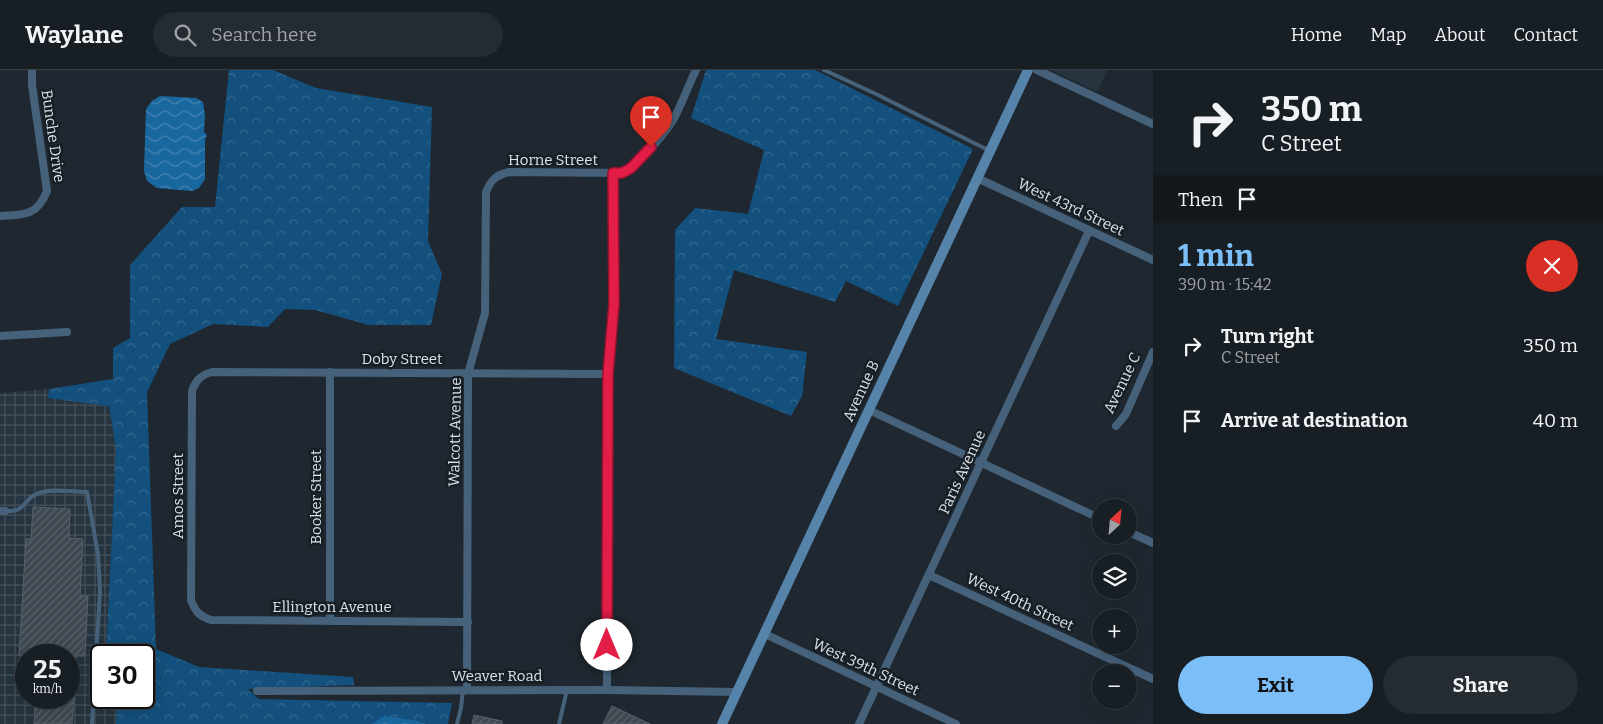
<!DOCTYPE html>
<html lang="en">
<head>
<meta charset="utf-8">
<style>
	body { margin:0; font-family:Bitter,serif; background:#242b31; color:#f1f3f6; height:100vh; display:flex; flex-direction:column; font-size:19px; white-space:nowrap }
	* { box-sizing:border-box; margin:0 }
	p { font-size:16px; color:#9ea2a6 }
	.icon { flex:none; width:28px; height:28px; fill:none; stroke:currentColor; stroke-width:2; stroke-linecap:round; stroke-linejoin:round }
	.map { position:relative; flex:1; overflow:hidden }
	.sheet { display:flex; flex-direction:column; background:#171e24; width:450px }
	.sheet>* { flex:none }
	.guide { background:#171e24; color:#f1f3f6; overflow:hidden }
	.needle { width:32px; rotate:26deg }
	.tools { position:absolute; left:1092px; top:429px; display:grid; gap:10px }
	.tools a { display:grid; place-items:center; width:45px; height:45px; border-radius:50%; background:#171e24; box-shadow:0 5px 20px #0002,0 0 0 1px #363c41; font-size:25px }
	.speed { position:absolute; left:15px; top:574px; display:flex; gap:10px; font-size:25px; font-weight:700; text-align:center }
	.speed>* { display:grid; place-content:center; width:65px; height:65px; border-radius:50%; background:#171e24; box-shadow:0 5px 20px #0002,0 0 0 1px #363c41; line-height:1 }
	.speed small { font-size:12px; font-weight:400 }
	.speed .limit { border:2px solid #111; border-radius:8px; background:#fff; color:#111 }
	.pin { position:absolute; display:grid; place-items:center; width:42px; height:42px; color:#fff; margin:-51px -21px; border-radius:50% 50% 50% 0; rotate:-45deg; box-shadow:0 0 5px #0007 }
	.pin .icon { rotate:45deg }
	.me { position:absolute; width:55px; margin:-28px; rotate:0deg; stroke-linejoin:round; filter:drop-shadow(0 0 4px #0008) }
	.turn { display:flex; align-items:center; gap:18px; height:105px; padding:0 25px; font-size:22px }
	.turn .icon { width:65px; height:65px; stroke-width:2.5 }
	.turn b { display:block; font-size:35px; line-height:42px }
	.then { display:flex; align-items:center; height:48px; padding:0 25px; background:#0003; gap:10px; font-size:19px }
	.round { display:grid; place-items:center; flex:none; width:52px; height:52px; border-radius:26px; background:#242b31 }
	.summary { display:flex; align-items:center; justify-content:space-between; height:85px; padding:0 25px }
	h1 { font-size:30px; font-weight:700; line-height:38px; color:#7bbef8 }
	.primary-button { display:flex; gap:10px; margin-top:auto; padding:10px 25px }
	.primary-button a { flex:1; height:58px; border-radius:30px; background:#7bbef8; color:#111; font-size:20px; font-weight:700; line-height:58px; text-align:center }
	.primary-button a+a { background:#242b31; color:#f1f3f6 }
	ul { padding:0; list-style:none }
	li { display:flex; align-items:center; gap:15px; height:75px; padding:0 25px }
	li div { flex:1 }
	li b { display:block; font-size:19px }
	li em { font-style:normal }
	header { display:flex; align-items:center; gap:30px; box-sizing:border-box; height:70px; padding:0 25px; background:#171e24; border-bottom:1px solid #363c41 }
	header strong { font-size:24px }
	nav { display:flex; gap:28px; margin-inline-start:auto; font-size:18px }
	.search { width:350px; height:45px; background:#242b31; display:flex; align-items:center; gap:12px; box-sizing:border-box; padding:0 18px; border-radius:28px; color:#9ea2a6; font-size:19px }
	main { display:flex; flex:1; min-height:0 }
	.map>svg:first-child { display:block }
	.built { fill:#26343f }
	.industrial { fill:url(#industrial-grid); fill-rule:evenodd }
	.forest { fill:url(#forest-crowns) }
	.water { fill:url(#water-waves) }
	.building { fill:url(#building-hatch); stroke:#566069 }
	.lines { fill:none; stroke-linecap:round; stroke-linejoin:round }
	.lane { stroke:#46627b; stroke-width:4 }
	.street { stroke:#46627b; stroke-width:8 }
	.secondary { stroke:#5683aa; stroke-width:10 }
	.route-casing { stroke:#92132f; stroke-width:12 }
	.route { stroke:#e11d48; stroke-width:9 }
	.labels { text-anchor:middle; stroke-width:5; stroke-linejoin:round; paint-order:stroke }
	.street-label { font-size:15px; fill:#dce2e7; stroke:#161e26 }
</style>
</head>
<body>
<header>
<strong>Waylane</strong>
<div class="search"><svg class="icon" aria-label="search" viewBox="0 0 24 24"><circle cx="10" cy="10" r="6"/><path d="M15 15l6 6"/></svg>Search here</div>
<nav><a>Home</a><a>Map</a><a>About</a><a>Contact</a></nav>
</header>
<main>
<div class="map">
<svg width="1153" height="654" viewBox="0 0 1153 654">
	<defs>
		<pattern id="industrial-grid" width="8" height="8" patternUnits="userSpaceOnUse" patternTransform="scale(1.25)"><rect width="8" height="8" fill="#26343f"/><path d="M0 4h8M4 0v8" fill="none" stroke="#45515b"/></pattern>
		<pattern id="forest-crowns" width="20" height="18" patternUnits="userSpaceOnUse" patternTransform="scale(1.25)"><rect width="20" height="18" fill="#13507d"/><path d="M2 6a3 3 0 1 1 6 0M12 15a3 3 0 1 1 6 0" fill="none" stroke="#35698f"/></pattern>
		<pattern id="water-waves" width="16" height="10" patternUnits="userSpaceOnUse" patternTransform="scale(1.25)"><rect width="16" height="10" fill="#19679f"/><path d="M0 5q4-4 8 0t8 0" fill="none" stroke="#4584b1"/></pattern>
		<pattern id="building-hatch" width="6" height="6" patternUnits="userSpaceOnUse" patternTransform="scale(1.25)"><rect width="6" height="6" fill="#3f4851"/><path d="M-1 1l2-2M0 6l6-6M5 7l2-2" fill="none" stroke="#5a626a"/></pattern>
	</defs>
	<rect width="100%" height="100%" fill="#1f2830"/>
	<path class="built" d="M1051,0h56l-10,22z"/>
	<path class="industrial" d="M49,319l-1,9 61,8 7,43 -10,206h-5v43h16l-1,26h-116v-331zM26,585h43v43h-43z"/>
	<g class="forest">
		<path d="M229,0h44l43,18 116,19 -4,134 14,33 -11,51h-62l-54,-15 -30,-1 -17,18 -55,-3 -43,20 -23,48 9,257 43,18 154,10 1,8 -106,4 11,10 193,4 -4,21h-22l-9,-3 -45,3h-256l1,-26h27v-43h-38l10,-206 -7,-43 -61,-8 1,-9 64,-10v-31l17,-10v-73l52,-58h33z"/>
		<path d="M706,0h109l158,79 -75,157 -52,-25 -11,21 -101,-32 -18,69 91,13 -5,44 -11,20 -117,-48 1,-138 20,-22 53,6 16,-64 -73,-32z"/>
	</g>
	<g class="water">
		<path d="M160,26l36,2 7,4 2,13 -1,17 3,3 -2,4v40l-6,9 -7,3 -35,-3 -10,-7 -3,-10 2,-62 6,-8z"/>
		<path d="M384,646l33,5 9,3h-54z"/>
	</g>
	<g class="building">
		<path d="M33,437l37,2 -1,29 14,1 -3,57h8l-3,60h-9l-1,21h-6v-22l-50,1 7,-117h5z"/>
		<path d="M36,628h38l-2,26h-38z"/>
		<path d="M612,636l38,18h-47z"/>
		<path d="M474,645l28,6v3h-30z"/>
	</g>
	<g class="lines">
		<g class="lane">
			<path d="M824,0l52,24 114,57"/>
			<path d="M5,441c24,1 17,-13 34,-18 14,-5 33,-1 48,-1l11,62 2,37 -8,133"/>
			<path d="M457,654l4,-16 2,-18"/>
			<path d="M559,654l8,-34"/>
		</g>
		<g class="street">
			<path d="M1037,0l116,54"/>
			<path d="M977,108l176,82"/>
			<path d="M0,146c24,-1 37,0 47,-25l-15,-106v-15"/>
			<path d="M0,266l67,-4"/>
			<path d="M869,340l232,109"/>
			<path d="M1116,356l10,-12 27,-62"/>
			<path d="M0,441h5"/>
			<path d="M1129,462l24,11"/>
			<path d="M929,505l224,104"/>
			<path d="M330,551v-249"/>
			<path d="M468,552l-257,-2c-12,-4 -16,-9 -20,-20l1,-209c4,-11 9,-16 20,-19l396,2"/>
			<path d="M765,564l191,90"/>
			<path d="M467,620l1,-316 17,-61 1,-121c5,-12 10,-17 23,-20l113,1c18,-11 40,-35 51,-53 9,-16 15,-34 23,-50"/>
			<path d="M607,620l1,-316 6,-70 -1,-131"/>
			<path d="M257,621l350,-1 130,2"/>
			<path d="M859,654l230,-493"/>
		</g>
		<path class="secondary" d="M722,654l306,-654"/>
	</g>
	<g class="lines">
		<defs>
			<path id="route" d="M607,575l1,-271 6,-70 -1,-131h9l9,-5 20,-21"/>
		</defs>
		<use href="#route" class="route-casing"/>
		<use href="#route" class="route"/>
	</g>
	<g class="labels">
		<g class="street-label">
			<text transform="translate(53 66) rotate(82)" y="5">Bunche Drive</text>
			<text x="553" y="95">Horne Street</text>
			<text transform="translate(1071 137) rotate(25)" y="5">West 43rd Street</text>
			<text x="402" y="294">Doby Street</text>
			<text transform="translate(1122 313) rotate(-64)" y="5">Avenue C</text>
			<text transform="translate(861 321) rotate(-65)" y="5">Avenue B</text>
			<text transform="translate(455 362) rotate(-89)" y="5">Walcott Avenue</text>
			<text transform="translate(962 402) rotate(-65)" y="5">Paris Avenue</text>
			<text transform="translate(178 426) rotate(-90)" y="5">Amos Street</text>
			<text transform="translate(316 427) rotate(-90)" y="5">Booker Street</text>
			<text transform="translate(1020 532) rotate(25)" y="5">West 40th Street</text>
			<text x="332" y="542">Ellington Avenue</text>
			<text transform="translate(866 597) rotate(25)" y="5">West 39th Street</text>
			<text x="497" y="611">Weaver Road</text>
		</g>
	</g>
</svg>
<div class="tools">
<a><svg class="needle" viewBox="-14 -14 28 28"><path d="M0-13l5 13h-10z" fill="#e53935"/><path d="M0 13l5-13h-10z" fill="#9ea2a6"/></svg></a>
<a><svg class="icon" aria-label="layers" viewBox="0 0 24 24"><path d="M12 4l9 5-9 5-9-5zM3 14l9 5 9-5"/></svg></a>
<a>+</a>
<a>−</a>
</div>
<div class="speed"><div>25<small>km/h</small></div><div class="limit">30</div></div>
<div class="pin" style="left:651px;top:77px;background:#d93025"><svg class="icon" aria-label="arrive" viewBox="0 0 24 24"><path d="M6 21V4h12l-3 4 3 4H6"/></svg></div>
<svg class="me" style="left:607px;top:575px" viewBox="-20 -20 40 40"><circle r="19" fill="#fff"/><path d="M0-13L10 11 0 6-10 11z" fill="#e11d48"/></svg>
</div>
<section class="sheet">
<div class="guide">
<div class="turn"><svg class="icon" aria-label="right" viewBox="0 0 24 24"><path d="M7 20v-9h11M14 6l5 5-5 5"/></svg><div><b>350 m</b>C Street</div></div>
<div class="then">Then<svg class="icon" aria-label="arrive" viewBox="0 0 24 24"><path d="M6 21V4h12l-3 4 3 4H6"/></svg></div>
</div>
<div class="summary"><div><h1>1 min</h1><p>390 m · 15:42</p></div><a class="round" style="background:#d93025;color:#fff"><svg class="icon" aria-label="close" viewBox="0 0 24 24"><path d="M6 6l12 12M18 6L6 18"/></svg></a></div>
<ul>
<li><svg class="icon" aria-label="right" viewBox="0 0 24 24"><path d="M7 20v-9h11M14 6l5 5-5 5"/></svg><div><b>Turn right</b><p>C Street</p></div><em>350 m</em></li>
<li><svg class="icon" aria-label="arrive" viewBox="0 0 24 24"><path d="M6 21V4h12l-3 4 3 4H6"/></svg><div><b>Arrive at destination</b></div><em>40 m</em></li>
</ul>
<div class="primary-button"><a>Exit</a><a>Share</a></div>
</section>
</main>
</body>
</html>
